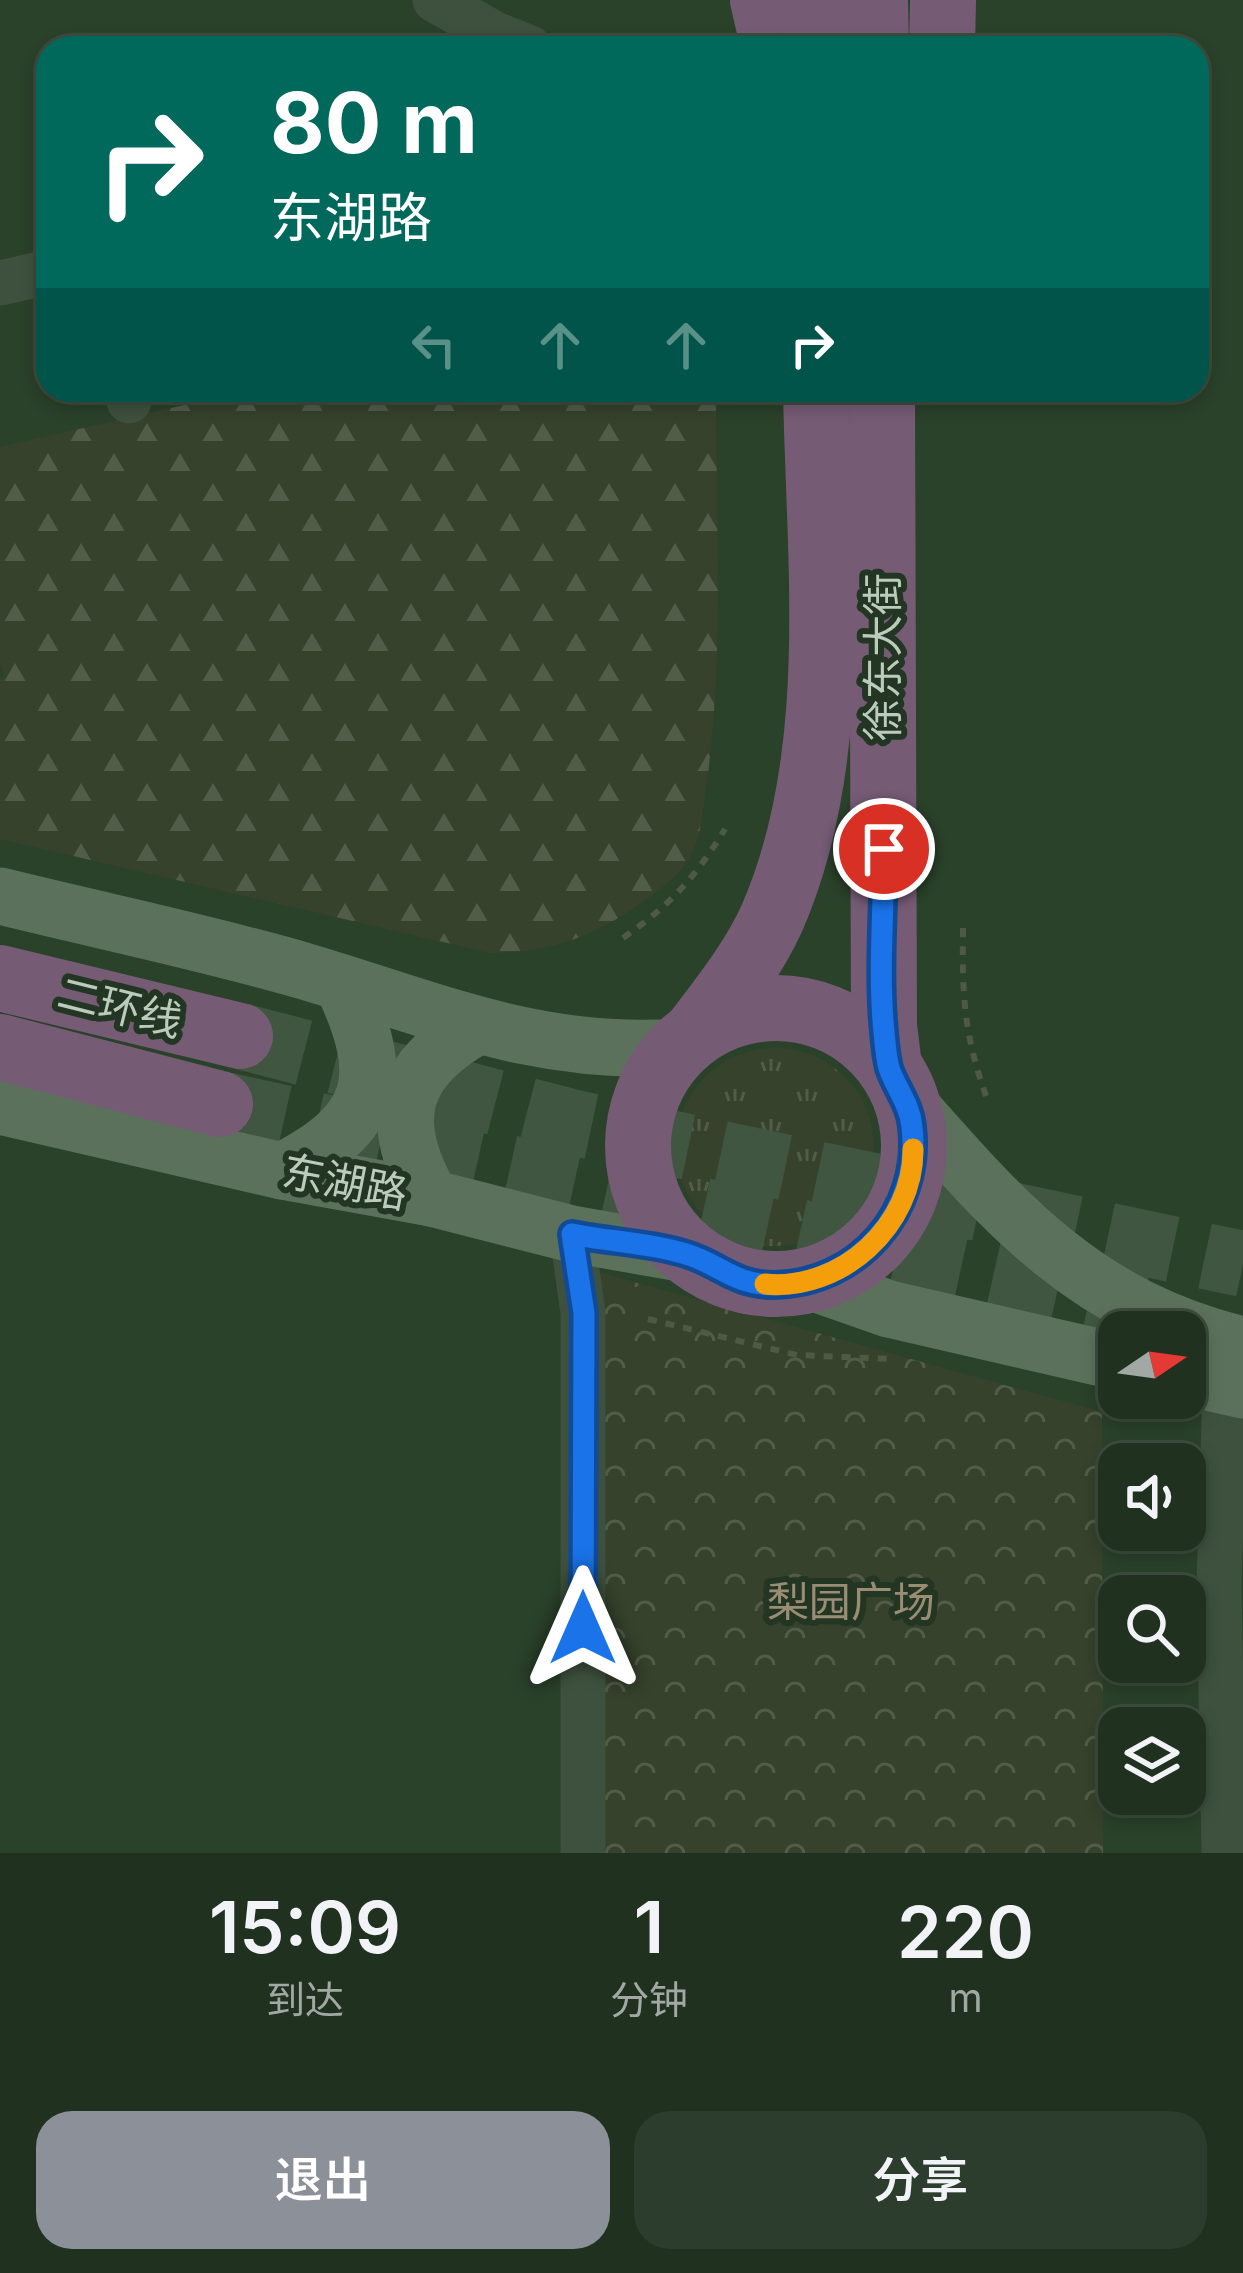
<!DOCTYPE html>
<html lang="zh">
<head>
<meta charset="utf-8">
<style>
	body { margin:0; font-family:Inter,"Noto Sans SC",sans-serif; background:#2d3d2d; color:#f1f3f6; height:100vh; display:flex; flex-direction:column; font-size:45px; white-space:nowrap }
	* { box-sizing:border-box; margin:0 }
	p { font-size:39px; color:#a2a9a5 }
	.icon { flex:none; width:66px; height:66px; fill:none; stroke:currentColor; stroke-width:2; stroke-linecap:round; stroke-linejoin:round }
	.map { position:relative; height:1853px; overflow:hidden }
	.drawer { display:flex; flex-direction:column; background:#203120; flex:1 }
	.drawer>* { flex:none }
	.guide { position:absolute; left:36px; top:36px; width:1173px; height:366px; border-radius:36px; box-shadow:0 6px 18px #0003,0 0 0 3px #3d4c3e; background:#00695c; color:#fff; overflow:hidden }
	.needle { width:78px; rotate:77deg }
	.fabs { position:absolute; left:1098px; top:1311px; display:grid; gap:24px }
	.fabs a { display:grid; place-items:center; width:108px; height:108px; border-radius:24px; background:#203120; box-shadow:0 6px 18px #0003,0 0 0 3px #3d4c3e; font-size:60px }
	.pin { position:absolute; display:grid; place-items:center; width:102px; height:102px; color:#fff; margin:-51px; border:6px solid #fff; border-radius:50%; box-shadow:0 3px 12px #0007 }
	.me { position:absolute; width:132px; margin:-66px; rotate:0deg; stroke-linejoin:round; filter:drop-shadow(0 0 9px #0008) }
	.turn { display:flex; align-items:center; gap:42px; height:252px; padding:0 36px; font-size:54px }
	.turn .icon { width:156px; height:156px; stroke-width:2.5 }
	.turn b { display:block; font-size:84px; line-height:102px }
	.lanes { display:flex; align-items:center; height:114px; padding:0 36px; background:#0003; justify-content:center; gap:60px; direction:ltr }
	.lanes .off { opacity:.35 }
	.eta { display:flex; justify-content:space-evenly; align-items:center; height:204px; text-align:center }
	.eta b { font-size:72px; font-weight:600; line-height:84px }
	.action { display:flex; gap:24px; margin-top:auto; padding:24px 36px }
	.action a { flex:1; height:138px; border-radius:36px; background:#8c9099; color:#fff; font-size:48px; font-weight:600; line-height:138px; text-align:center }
	.action a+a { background:#2d3d2d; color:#f1f3f6 }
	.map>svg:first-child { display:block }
	.grass { fill:url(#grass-tufts) }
	.forest { fill:url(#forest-firs) }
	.park { fill:url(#park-crowns) }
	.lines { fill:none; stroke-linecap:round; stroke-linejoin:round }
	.highway-tunnel { stroke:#405640; stroke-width:66; stroke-dasharray:66 33; stroke-linecap:butt }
	.path { stroke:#4f5a45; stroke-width:6; stroke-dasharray:9 9; stroke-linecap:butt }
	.minor { stroke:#3e513e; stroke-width:45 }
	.major { stroke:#5c715c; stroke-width:57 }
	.highway { stroke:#765b75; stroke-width:66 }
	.route-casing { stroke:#114b97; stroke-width:30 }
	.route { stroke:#1a73e8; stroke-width:21 }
	.slow { stroke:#f59e0b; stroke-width:21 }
	.labels { text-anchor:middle; stroke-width:12; stroke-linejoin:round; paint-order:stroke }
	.street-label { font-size:42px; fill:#bbcbbc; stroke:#223623 }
	.park-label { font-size:42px; fill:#9a8d74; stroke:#223623 }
</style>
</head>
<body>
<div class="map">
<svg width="1243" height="1853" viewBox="0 0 1243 1853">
	<defs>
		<pattern id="grass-tufts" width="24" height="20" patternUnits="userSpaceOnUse" patternTransform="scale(3)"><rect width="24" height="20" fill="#36422c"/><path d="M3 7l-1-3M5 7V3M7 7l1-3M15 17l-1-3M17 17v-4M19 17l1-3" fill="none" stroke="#515c49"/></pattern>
		<pattern id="forest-firs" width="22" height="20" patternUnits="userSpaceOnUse" patternTransform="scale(3)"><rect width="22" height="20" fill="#36422c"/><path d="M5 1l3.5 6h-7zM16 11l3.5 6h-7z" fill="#515c49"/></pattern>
		<pattern id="park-crowns" width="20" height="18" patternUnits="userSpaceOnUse" patternTransform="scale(3)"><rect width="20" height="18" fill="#36422c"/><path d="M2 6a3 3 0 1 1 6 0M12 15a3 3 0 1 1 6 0" fill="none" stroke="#515c49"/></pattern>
	</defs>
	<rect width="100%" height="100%" fill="#2a412a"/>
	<circle class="grass" cx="775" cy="1147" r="99"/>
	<path class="forest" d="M250,390h466c0,134 9,272 -11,405 -3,20 -4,43 -15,62 -11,18 -29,32 -46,44 -49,35 -93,52 -154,52l-490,-114v-161l4,-1 -4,-17v-213z"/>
	<path class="park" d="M598,1272l504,140 1,441h-503z"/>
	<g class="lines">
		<g class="highway-tunnel">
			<path d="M240,1036l335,87 668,141"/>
			<path d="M220,1104l922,204"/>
		</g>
		<g class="path">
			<path d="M963,928c-1,70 1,109 26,176"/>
			<path d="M623,938c46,-32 72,-60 102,-109"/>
			<path d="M648,1319l149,36 94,4"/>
		</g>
		<g class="minor">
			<path d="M435,0l60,34 35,14"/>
			<path d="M0,283l48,-11"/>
			<path d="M126,390l3,11"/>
			<path d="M572,1234l11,79v540"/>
			<path d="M1224,1853l-5,-268 7,-229"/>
		</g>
		<g class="major">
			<path d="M0,896c101,25 204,46 304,75 132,39 234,86 376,76"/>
			<path d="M906,1101c101,115 180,206 337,244"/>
			<path d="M0,1106l282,65 149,27 141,36 119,21"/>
			<path d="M282,1171c95,-48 105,-94 60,-188"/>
			<path d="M431,1198c-45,-78 -31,-129 46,-172"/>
			<path d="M809,1281l80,28 230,53"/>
			<path d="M1185,1377l58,13"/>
		</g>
		<g class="highway">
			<path d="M763,0l11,48"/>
			<path d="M875,0l1,48"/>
			<path d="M813,48l1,-48"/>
			<path d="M942,48l1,-48"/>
			<path d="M882,390l2,636 5,41"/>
			<path d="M0,978l240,58"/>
			<circle cx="776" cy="1146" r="138"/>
			<path d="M696,1033c28,-37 57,-73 76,-115 71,-163 47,-356 44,-528"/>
			<path d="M0,1047l220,57"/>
		</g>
	</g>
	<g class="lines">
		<defs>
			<path id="route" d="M583,1628l1,-315 -12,-79c38,8 81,9 117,21 31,10 46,30 85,30 84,-1 148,-75 138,-158 -2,-23 -16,-38 -23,-59 -3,-11 -4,-25 -5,-36 -6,-60 0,-123 0,-183"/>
		</defs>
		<use href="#route" class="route-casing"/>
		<use href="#route" class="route"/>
		<path class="slow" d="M765,1284c76,8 149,-59 148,-135"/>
	</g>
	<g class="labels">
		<g class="street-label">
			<text transform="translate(883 657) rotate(-90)" y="15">徐东大街</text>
			<text transform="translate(120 1007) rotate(14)" y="15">二环线</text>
			<text transform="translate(345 1182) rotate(11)" y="15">东湖路</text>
		</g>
		<g class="park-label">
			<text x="851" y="1617">梨园广场</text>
		</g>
	</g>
</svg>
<div class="fabs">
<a><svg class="needle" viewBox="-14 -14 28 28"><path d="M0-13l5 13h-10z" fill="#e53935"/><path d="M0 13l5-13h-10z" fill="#a2a9a5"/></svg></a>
<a><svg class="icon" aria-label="sound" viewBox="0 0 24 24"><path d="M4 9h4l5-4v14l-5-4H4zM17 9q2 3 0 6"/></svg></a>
<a><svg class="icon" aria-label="search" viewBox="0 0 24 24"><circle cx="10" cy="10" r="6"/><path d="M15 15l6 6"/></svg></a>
<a><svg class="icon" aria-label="layers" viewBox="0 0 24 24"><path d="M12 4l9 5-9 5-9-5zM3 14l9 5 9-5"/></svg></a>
</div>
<div class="pin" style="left:884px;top:849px;background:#d93025"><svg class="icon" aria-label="arrive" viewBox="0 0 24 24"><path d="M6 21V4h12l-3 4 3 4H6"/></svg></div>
<svg class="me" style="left:583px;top:1628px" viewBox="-20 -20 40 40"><path d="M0-17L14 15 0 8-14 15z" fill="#1a73e8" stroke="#fff" stroke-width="4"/></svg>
<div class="guide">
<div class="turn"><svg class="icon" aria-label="right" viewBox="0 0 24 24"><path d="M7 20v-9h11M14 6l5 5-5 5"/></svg><div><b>80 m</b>东湖路</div></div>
<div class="lanes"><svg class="icon off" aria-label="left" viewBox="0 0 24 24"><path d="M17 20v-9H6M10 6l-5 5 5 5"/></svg><svg class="icon off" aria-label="ahead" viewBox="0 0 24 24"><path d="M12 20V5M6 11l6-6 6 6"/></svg><svg class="icon off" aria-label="ahead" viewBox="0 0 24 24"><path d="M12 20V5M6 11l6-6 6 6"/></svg><svg class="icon" aria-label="right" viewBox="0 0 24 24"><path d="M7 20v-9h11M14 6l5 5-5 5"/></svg></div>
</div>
</div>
<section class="drawer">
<div class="eta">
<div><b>15:09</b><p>到达</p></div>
<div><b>1</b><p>分钟</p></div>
<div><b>220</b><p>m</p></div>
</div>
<div class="action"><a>退出</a><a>分享</a></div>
</section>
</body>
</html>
